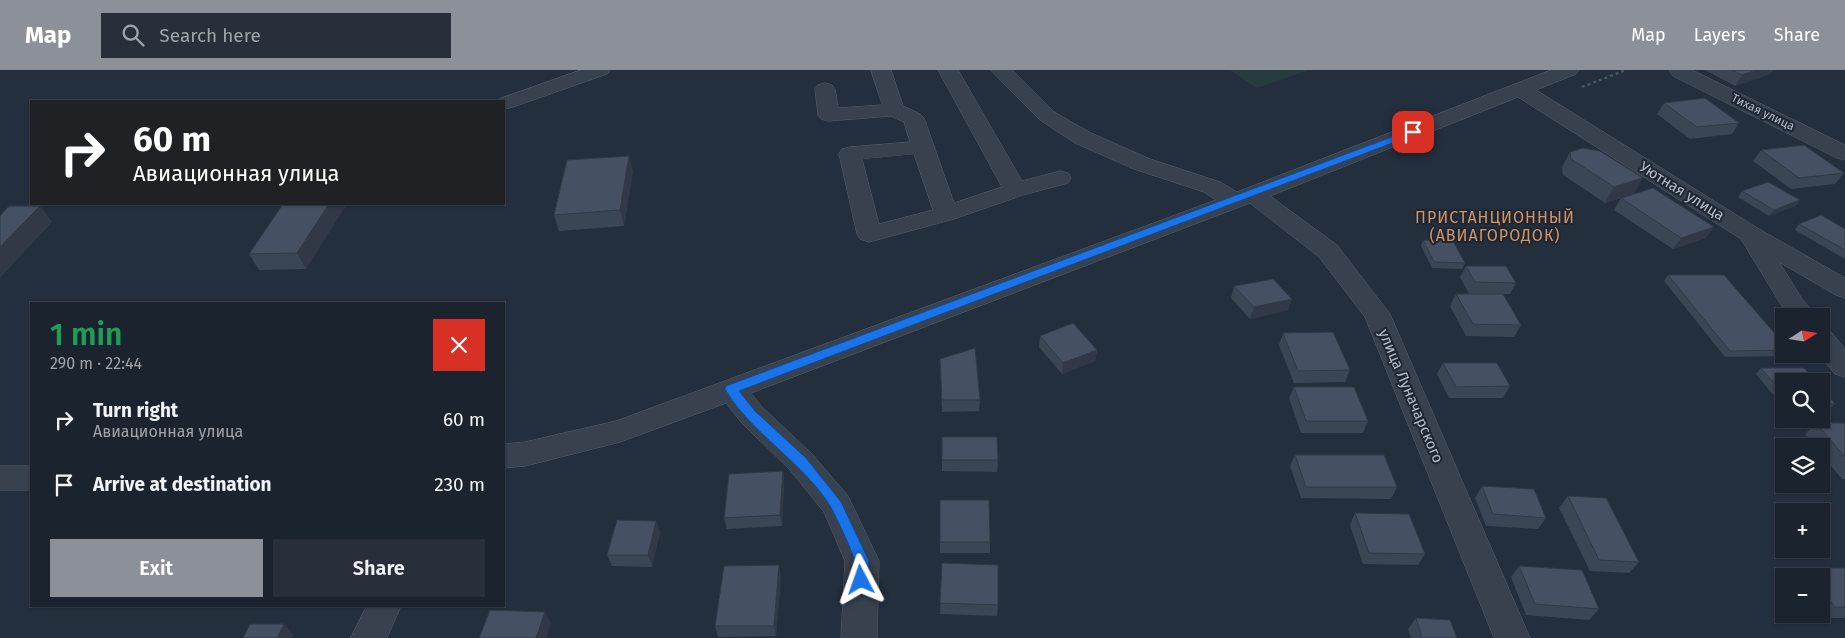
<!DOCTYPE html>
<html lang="en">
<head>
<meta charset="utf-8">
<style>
	body { margin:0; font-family:"Fira Sans",sans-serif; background:#282f3a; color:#f1f3f6; height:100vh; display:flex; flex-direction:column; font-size:19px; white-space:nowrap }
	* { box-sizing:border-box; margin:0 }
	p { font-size:16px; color:#a0a4aa }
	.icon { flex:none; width:28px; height:28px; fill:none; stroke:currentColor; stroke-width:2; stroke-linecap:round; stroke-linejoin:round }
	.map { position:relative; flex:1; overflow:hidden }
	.panel { position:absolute; left:30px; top:232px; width:475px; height:305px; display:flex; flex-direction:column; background:#1b232e; border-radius:0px; box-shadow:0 1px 4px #0004,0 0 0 1px #39404a }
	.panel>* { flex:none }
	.hud { position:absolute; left:30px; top:30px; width:475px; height:105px; border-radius:0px; box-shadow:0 1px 4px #0004,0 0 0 1px #39404a; background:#202124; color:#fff; overflow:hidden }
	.needle { width:32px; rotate:78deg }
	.controls { position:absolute; left:1775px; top:238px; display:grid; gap:10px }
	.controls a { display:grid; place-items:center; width:55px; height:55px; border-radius:0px; background:#1b232e; box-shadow:0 1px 4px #0004,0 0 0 1px #39404a; font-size:25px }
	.pin { position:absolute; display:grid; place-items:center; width:42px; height:42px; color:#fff; margin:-21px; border-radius:10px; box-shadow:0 2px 8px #0006 }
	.me { position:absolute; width:55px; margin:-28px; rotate:356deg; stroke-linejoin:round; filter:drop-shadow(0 0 4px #0008) }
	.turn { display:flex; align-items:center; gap:18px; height:105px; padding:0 20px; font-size:22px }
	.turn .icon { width:65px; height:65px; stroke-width:2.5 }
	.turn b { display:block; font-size:35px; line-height:42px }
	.round { display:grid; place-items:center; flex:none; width:52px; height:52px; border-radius:0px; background:#282f3a }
	.summary { display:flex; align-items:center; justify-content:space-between; height:85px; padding:0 20px }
	h1 { font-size:30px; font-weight:600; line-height:38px; color:#1e9e55 }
	.primary-button { display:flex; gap:10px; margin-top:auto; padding:10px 20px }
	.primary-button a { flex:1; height:58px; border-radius:0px; background:#8c9099; color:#fff; font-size:20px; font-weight:600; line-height:58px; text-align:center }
	.primary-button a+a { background:#282f3a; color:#f1f3f6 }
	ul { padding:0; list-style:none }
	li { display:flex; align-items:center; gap:15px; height:65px; padding:0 20px }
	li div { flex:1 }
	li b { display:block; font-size:19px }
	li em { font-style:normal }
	header { display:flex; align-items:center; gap:30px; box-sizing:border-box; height:70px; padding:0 25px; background:#8c9099; color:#fff }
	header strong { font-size:24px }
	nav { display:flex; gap:28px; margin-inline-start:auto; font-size:18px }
	.search { width:350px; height:45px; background:#282f3a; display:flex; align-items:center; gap:12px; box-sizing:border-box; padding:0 18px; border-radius:0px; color:#a0a4aa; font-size:19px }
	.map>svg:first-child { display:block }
	.green { fill:#263c3f }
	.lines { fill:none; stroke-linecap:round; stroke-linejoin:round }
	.minor-casing { stroke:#565f6c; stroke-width:1 }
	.path { stroke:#44595c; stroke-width:2.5; stroke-dasharray:3 3; stroke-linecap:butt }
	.minor { fill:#38414e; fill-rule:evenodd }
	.wall { fill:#3b4654 }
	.shaded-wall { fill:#303945 }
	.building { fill:#455162; stroke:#303945 }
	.route { fill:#1a73e8; stroke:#114b97 }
	.labels { text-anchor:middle; stroke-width:4; stroke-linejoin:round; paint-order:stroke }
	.far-street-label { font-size:12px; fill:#b4bcc9; stroke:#1d2633 }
	.street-label { font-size:15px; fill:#b4bcc9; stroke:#1d2633 }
	.neighbourhood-label { font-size:16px; letter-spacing:1px; fill:#d59563; stroke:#1d2633 }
</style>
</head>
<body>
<header>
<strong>Map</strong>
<div class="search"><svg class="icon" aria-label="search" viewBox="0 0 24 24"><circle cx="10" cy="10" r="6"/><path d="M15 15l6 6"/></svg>Search here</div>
<nav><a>Map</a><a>Layers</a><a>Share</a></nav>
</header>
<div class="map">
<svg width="1845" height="568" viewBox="0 0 1845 568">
	<rect width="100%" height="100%" fill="#242f3e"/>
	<path class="green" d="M1230,0h79l-52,18z"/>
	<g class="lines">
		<defs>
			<g id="minor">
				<path d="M581,0h29l-3,4 -94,33 -9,2v-8h-7l2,-2z"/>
				<path d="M871,0h20l12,36 17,8 4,4 30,85 48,-16 -64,-117h20l64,111 38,-10 8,2 3,5 -3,5 -45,12 -69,24 -85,23 -9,-3 -3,-5 -18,-80 3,-5 8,-2 60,-5 -6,-20 -13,-6 -63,5 -7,-2 -3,-4 -3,-26 3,-4 7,-2 7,2 3,4 3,19 44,-3zM914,84l19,56 -54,14 -17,-65z"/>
				<path d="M991,0h21l42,42 37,21 59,26 70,23 17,10 314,-122h28l-3,4 -40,16 223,139 86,49v20l-9,-3 -57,-33 23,37 14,17h-28l-47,-77 -223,-142 -248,99 67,49 53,69 140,324h-36l-129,-321 -46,-60 -69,-54 -499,190 10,13 51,48 36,42 31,65 -2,77h-36l4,-77 -21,-49 -34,-42 -49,-48 -15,-19 -106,39 -95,24 -21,2v-24l21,-2 91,-21 600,-221 -12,-8 -70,-23 -59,-26 -35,-23z"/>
				<path d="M1671,0h21l153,75v15l-8,-2 -164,-82 -3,-4z"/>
				<path d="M1821,260l10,2 14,17v28l-10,-3 -17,-20h3z"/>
				<rect x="0" y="396" width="31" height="24"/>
				<path d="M367,536h34l-14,32h-36z"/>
			</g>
		</defs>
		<use href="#minor" class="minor-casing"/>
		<path class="path" d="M1582,17l44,-17"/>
		<use href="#minor" class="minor"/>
	</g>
	<g class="wall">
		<path d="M1705,0h68l-3,4 -35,12z"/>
		<path d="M1664,33l75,20 -7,11 -42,5 -33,-25z"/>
		<path d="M1761,80l83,23 -9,11 -44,5 -38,-28z"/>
		<path d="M1570,82l64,42 -29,9 -42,-28 -1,-8z"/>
		<path d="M633,101l-9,55 -65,5 -5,-16z"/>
		<path d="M1742,121l58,9 -5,6 -26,10 -31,-19z"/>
		<path d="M1621,128l85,40 -33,11 -59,-39z"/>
		<path d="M283,134l23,65 -47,1 -10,-16z"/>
		<path d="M1799,154l46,5v30l-50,-29z"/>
		<path d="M1423,170l42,23 -3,6 -30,-1 -11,-22z"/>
		<path d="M1466,196l50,17 -6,11h-41l-9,-17z"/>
		<path d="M1668,205l116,69v10h2l-2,2 -59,1 -61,-76z"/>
		<path d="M1234,216l58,13 -4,11 -38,9 -19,-21z"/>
		<path d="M1456,224l65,31 -7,12 -48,-1 -16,-30z"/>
		<path d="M1283,263l67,37 -5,12 -51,1 -15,-38z"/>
		<path d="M1040,266l57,14 -2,11 -33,13 -23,-27z"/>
		<path d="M940,289l40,41 -1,11 -37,1z"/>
		<path d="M1443,293l67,23 -7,12h-54l-12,-24z"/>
		<path d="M1761,298l23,13v27l-28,-34z"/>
		<path d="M1294,317l74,34 -5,12h-62l-12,-35z"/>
		<path d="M1821,318l14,16 -6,6h-8z"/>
		<path d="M1816,353h29v56h-3l-21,-25v-8h-6l-10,-12z"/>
		<path d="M942,367l56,23 -1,12 -55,-1z"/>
		<path d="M1295,385l102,32 -6,12 -90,-1 -11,-32z"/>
		<path d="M783,401l1,12 -2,43 -55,3 -3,-11z"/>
		<path d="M1482,416l64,32 -8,11 -52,-3 -11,-28z"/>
		<path d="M1568,426l71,66 -10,11 -39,-2 -31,-63z"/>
		<path d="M940,430l50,42v11h-50z"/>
		<path d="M1355,443l70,41 -7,11 -55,-1 -13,-39z"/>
		<path d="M656,451l4,11 -8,35 -40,-1 -5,-11z"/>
		<path d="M942,493l56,42 -1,11 -57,-2z"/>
		<path d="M1519,496l80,43 -10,11 -63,-5 -15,-38z"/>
		<path d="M1807,498h38v50h-23l-3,-4h2v-38h-24z"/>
		<path d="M781,506l-5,60 -58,1 -3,-11z"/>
		<path d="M1416,548l41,20h-46l-3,-9z"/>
	</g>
	<g class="shaded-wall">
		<path d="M1757,0h16l-3,4 -35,12 7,-11z"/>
		<path d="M629,86l4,15 -9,55 -4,-16z"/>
		<path d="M1643,108l-9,16 -29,9 9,-16z"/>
		<path d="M1800,130l-5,6 -26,10 5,-6z"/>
		<path d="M329,134h18l-41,65 -9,-16z"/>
		<path d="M40,136l12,16 -52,56v-31z"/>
		<path d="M1714,157l-8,11 -33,11 8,-11z"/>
		<path d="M1292,229l-4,11 -38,9 4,-12z"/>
		<path d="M1097,280l-2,11 -33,13 1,-11z"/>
		<path d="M783,401l1,12 -2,43 -2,-11z"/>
		<path d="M656,451l4,11 -8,35 -4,-12z"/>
		<path d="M779,495l2,11 -5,60 -2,-10z"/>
		<path d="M545,542l6,11 -5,15h-10z"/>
		<path d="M284,554l10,11 -2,3h-15z"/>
	</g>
	<g class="building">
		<path d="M1732,0h25l-15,5z"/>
		<path d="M1705,28l34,25 -42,4 -33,-24z"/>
		<path d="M1804,75l40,28 -45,5 -38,-28z"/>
		<path d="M1583,78l17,3 43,27 -29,9 -43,-28 -1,-7z"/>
		<path d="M629,86l-9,54 -66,5 13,-55z"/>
		<path d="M1768,112l32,18 -26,10 -32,-19z"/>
		<path d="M1653,118l61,39 -33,11 -60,-40z"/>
		<path d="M283,134h46l-32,49 -48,1z"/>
		<path d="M9,136h31l-40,41v-31z"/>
		<path d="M1821,145l24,14v21l-46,-26z"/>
		<path d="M1423,170l30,1 12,22 -31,-1z"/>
		<path d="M1466,196h40l10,17 -41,-1z"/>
		<path d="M1668,205h56l60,69v6l-54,1z"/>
		<path d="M1273,209l19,20 -38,8 -20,-21z"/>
		<path d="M1456,224h47l18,31 -48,-1z"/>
		<path d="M1073,253l24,27 -34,13 -23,-27z"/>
		<path d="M1333,262l17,38 -52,1 -15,-38z"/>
		<path d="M975,278l5,52h-38l-2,-41z"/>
		<path d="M1443,293h54l13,23 -54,1z"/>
		<path d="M1761,298h43l12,13h-32v14z"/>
		<path d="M1294,317h60l14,34h-62z"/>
		<path d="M1821,318l14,16h-14z"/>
		<path d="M1816,353h29v34z"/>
		<path d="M942,367h55l1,23h-56z"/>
		<path d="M1295,385h89l13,32h-91z"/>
		<path d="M783,401l-3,44 -56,3 5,-44z"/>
		<path d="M1482,416l52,3 12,29 -53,-4z"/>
		<path d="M1568,426l38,2 33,64 -40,-2z"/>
		<path d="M940,430h49l1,42h-50z"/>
		<path d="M1355,443l54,1 16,40 -56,-1z"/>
		<path d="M617,450l39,1 -8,34h-41z"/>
		<path d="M942,493l56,2v40l-58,-2z"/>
		<path d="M779,495l-5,61h-59l9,-60z"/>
		<path d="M1519,496l63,4 17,39 -64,-5z"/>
		<path d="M1807,498h38v39h-10l-14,-19v-12h-8z"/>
		<path d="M490,540l55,2 -9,26h-57z"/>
		<path d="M1416,548l34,2 7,18h-35z"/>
		<path d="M250,554h34l-7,14h-34z"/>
	</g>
	<path class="route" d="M1413,59l3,1v4l-677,257 16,20 51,47 35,44 28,59 -1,19 -2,5 -5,1 -5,-1c-4,-8 0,-15 -1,-23 -2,-10 -18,-43 -23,-53 -27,-46 -81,-75 -107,-120l1,-3z"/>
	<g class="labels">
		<g class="far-street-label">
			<text transform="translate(1763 42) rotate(26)" y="4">Тихая улица</text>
		</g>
		<g class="street-label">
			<text transform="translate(1682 121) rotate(32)" y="5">Уютная улица</text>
			<text transform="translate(1411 326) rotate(67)" y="5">улица Луначарского</text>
		</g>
		<g class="neighbourhood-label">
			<text x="1495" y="153">ПРИСТАНЦИОННЫЙ<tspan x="1495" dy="18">(АВИАГОРОДОК)</tspan></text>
		</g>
	</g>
</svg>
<div class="controls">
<a><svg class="needle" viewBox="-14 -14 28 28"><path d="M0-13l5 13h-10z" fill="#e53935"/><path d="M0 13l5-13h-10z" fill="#a0a4aa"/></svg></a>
<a><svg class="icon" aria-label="search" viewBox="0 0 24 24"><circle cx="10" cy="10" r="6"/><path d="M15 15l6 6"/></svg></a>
<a><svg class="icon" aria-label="layers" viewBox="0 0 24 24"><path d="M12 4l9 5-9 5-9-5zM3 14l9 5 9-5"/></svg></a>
<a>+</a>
<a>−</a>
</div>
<div class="pin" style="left:1413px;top:62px;background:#d93025"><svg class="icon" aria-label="arrive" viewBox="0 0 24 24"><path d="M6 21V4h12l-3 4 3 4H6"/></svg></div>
<svg class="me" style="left:861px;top:510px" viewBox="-20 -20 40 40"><path d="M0-17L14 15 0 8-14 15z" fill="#1a73e8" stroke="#fff" stroke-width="4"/></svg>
<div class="hud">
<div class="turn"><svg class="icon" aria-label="right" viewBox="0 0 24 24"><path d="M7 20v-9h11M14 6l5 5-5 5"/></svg><div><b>60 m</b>Авиационная улица</div></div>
</div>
<section class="panel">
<div class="summary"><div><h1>1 min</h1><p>290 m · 22:44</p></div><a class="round" style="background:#d93025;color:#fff"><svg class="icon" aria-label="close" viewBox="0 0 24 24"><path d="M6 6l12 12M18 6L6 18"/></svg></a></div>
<ul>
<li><svg class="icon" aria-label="right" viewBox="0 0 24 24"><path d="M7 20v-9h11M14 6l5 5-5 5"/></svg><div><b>Turn right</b><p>Авиационная улица</p></div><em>60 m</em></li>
<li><svg class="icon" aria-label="arrive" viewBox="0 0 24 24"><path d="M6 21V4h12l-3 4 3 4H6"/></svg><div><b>Arrive at destination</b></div><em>230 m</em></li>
</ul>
<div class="primary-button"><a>Exit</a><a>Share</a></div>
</section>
</div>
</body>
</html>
